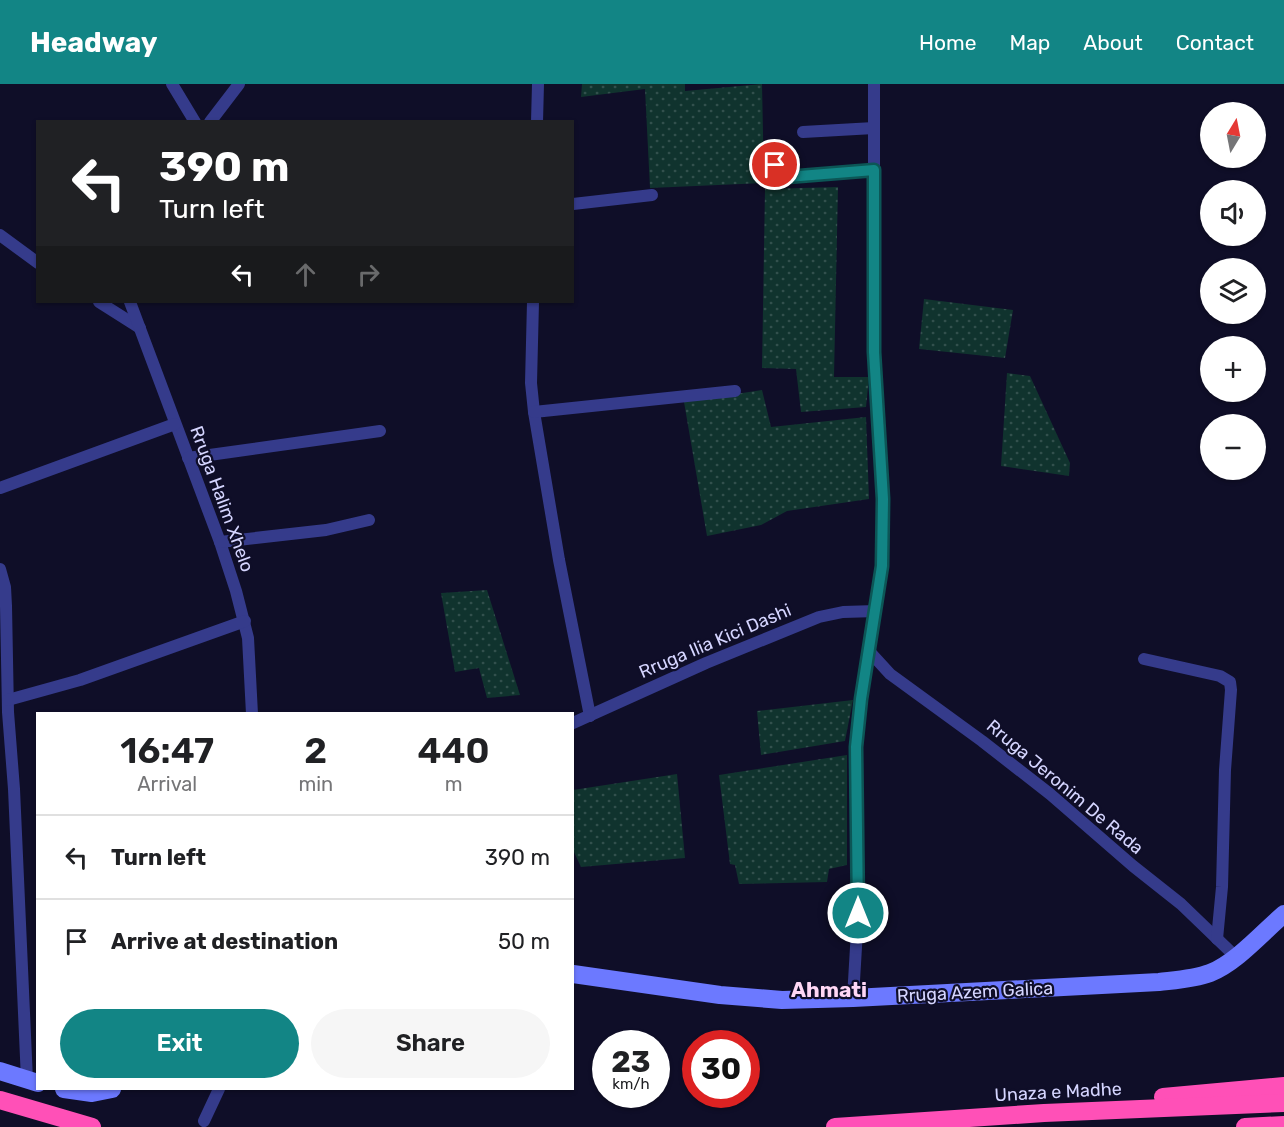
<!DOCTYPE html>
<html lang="en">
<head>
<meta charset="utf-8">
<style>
	body { margin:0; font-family:Rubik,sans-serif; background:#f6f6f6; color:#202124; height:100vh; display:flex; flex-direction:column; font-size:22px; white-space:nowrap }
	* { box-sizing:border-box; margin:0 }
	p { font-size:20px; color:#757577 }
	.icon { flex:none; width:33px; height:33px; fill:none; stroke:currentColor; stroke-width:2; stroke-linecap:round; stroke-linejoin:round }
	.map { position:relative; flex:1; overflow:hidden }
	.drawer { position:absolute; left:36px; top:628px; width:538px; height:378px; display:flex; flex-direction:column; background:#fff; border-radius:0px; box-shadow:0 2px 4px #0004 }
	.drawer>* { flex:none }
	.banner { position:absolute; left:36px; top:36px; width:538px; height:183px; border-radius:0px; box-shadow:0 2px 4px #0004; background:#202124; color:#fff; overflow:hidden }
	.needle { width:39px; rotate:10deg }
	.fabs { position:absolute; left:1200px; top:18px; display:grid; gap:12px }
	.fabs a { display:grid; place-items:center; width:66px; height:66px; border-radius:50%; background:#fff; box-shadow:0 2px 4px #0004; font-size:30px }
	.speed { position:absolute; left:592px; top:946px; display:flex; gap:12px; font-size:30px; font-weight:700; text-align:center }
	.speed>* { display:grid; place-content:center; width:78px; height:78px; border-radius:50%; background:#fff; box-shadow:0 2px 4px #0004; line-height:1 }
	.speed small { font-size:15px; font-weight:400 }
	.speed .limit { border:9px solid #d22; background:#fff; color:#111 }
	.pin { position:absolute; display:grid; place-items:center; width:51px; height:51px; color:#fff; margin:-26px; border:3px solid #fff; border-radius:50%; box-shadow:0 2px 6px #0007 }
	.me { position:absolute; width:66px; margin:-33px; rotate:0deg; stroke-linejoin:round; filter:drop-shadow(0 0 4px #0008) }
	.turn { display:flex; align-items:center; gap:21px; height:126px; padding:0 24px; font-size:27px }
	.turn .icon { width:78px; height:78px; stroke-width:2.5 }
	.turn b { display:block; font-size:42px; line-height:51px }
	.lanes { display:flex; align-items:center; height:57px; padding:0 24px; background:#0003; justify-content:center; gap:30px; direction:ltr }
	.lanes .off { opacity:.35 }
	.eta { display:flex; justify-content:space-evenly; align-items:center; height:102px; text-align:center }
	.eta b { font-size:36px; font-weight:600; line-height:42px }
	.cta { display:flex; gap:12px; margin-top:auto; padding:12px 24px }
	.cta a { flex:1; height:69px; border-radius:36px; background:#128585; color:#fff; font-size:24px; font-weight:600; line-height:69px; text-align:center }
	.cta a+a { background:#f6f6f6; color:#202124 }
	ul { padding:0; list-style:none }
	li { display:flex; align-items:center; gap:18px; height:84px; padding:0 24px; border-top:2px solid #e0e0e0 }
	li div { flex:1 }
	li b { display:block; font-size:22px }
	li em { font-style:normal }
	header { display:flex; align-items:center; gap:36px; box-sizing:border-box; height:84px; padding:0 30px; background:#128585; color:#fff }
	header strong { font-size:28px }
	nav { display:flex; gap:33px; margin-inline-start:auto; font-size:21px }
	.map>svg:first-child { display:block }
	.grass { fill:url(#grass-dots) }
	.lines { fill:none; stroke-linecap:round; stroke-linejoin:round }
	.street { stroke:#353b8b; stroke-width:12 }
	.secondary { stroke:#6c79ff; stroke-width:18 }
	.highway { stroke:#ff50b7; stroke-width:18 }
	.route-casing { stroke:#0c5656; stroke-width:15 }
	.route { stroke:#128585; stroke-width:10 }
	.labels { text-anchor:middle; stroke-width:4.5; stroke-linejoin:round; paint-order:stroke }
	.street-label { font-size:18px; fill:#d5d5ff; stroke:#0f0e28 }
	.quarter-label { font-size:21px; font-weight:bold; fill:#ffd7f5; stroke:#0f0e28 }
</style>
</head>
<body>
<header>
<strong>Headway</strong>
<nav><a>Home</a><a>Map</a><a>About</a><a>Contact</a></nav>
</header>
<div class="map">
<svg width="1284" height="1043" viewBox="0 0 1284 1043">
	<defs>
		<pattern id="grass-dots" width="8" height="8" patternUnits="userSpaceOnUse" patternTransform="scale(1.5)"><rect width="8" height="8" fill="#10332e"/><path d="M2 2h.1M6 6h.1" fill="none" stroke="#32504d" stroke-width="1.8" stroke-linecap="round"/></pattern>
	</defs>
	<rect width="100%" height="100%" fill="#0f0e28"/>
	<g class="grass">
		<path d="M582,0h103v7l77,-7 2,99 -114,5 -5,-99 -64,8z"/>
		<path d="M838,103l-4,190h35l-3,30 -65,5 -5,-43 -34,-1 3,-179z"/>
		<path d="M924,215l89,11 -8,48 -86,-9z"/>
		<path d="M1007,289l23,3 40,87 -1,13 -68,-10z"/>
		<path d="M762,306l9,37 95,-10 3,82 -82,12 -26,14 -54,11 -23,-134z"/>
		<path d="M487,506l33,105 -33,3 -8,-30 -24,4 -14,-79z"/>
		<path d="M853,616l-8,41 -84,14 -4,-44z"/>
		<path d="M847,671v110l-18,4 -2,13 -88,2 -4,-19 -5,-1 -11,-89z"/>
		<path d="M677,690l8,84 -104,9 -8,-17v-60z"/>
	</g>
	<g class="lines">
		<g class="street">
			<path d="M172,0l23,38"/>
			<path d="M210,38l29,-38"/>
			<path d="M537,38l1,-38"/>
			<path d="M803,48l71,-4"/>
			<path d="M775,81l12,12 87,-7"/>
			<path d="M573,120l79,-9"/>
			<path d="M0,151l38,28"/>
			<path d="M99,218l41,26"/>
			<path d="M130,218l90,240 16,49 12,47 4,76"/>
			<path d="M533,218l-2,81 3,29 25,148 31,156"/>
			<path d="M534,328l201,-21"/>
			<path d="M188,374l192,-27"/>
			<path d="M0,404l175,-64"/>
			<path d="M220,458l106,-12 43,-10"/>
			<path d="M0,485l5,18 1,19 2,106 6,77 13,291"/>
			<path d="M868,566l22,24 92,67 68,53 83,72 48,38 55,53"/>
			<path d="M1144,575l76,17 10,6 1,8 -6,80 -3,117 -5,52"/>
			<path d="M8,616l72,-20 165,-59"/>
			<path d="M573,639l133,-60 113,-46 24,-5 33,-1"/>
			<path d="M853,914l5,-85 -2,-166 5,-48 21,-133 1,-67 -9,-147v-268"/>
			<path d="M204,1037l15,-32"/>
		</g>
		<g class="secondary">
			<path d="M573,890l147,21 62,5 71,-2 306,-16c17,-2 35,-3 51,-9 26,-10 53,-41 74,-59"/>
			<path d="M0,987l38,12"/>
			<path d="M64,1005l28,4 20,-4"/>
		</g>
		<g class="highway">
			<path d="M1163,1013l121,-11"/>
			<path d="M0,1016l92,27"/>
			<path d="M835,1043l209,-14 240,-10"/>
			<path d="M1245,1043l39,-2"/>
		</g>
	</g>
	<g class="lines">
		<defs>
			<path id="route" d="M775,81l12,12 87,-7v182l9,147 -1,67 -21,133 -5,48 2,166"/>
		</defs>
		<use href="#route" class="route-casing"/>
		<use href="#route" class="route"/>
	</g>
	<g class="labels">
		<g class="street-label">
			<text transform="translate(222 415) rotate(70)" y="6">Rruga Halim Xhelo</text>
			<text transform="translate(715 557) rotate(-23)" y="6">Rruga Ilia Kici Dashi</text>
			<text transform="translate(1065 703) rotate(40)" y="6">Rruga Jeronim De Rada</text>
			<text transform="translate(975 908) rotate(-3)" y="6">Rruga Azem Galica</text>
			<text transform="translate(1058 1008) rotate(-3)" y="6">Unaza e Madhe</text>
		</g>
		<g class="quarter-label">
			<text x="829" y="913">Ahmati</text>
		</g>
	</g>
</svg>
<div class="fabs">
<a><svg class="needle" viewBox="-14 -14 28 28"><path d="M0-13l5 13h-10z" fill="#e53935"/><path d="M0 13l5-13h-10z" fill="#757577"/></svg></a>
<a><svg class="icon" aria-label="sound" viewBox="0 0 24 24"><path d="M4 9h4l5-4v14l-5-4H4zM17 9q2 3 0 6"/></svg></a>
<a><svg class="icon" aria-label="layers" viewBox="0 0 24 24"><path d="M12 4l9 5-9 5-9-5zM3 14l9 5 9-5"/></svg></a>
<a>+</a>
<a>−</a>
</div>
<div class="speed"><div>23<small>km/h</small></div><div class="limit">30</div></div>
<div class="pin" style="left:775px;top:81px;background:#d93025"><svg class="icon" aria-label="arrive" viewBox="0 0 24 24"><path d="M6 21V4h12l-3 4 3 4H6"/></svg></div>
<svg class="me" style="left:858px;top:829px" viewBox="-20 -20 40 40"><circle r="17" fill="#128585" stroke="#fff" stroke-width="3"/><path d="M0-11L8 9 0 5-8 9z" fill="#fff"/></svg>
<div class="banner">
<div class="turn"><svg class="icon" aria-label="left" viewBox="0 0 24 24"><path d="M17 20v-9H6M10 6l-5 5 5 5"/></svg><div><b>390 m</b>Turn left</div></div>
<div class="lanes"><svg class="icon" aria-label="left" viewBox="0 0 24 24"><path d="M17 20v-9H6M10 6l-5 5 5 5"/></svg><svg class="icon off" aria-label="ahead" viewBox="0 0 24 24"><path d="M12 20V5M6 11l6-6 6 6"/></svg><svg class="icon off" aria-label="right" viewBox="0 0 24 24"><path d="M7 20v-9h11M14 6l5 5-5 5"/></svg></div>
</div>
<section class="drawer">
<div class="eta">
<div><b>16:47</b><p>Arrival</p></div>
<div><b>2</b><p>min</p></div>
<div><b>440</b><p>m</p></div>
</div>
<ul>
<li><svg class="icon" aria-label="left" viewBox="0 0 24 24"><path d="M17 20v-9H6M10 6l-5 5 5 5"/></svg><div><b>Turn left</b></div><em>390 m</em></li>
<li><svg class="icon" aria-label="arrive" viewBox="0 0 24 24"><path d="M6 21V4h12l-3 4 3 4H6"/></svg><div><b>Arrive at destination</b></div><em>50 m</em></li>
</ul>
<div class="cta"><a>Exit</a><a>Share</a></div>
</section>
</div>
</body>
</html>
